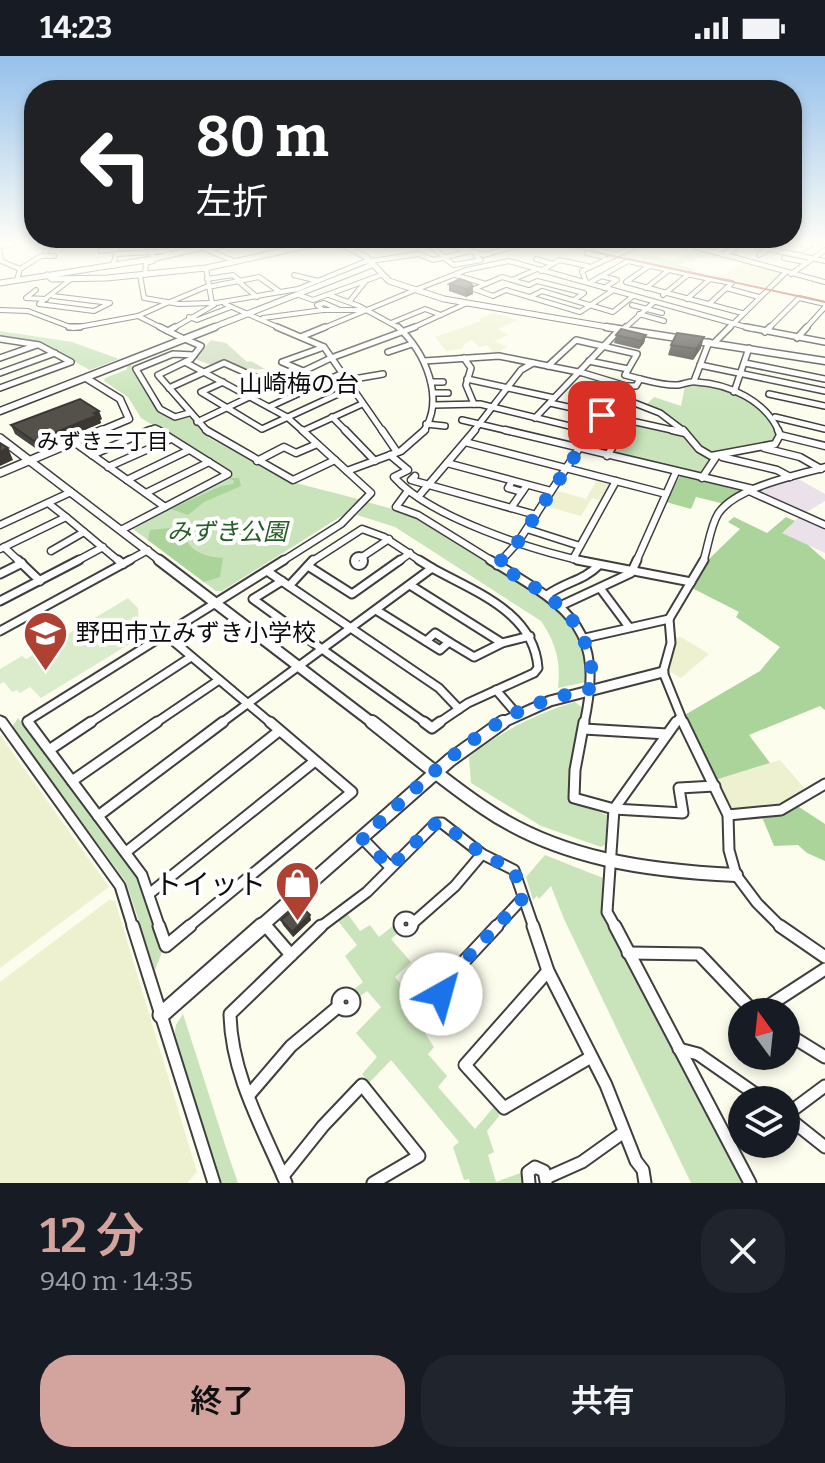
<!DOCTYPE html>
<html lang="ja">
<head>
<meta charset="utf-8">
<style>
	body { margin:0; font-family:Bitter,"Noto Sans JP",serif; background:#20242c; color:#f1f3f6; height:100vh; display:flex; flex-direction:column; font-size:30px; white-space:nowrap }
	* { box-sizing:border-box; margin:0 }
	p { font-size:26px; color:#9ea1a6 }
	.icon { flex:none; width:44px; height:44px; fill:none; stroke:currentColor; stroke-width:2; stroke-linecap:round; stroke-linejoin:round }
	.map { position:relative; height:1127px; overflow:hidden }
	.panel { display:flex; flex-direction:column; background:#171b24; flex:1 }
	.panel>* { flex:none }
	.guide { position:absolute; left:24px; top:24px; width:778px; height:168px; border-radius:32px; box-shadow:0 4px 12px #0003; background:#202124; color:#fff; overflow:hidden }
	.needle { width:52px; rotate:345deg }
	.buttons { position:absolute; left:728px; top:942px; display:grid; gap:16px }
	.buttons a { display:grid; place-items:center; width:72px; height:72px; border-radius:50%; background:#171b24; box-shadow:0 4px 12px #0003; font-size:40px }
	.pin { position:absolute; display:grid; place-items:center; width:68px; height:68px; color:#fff; margin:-34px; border-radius:16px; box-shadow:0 4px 12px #0006 }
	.me { position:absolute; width:88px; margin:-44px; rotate:38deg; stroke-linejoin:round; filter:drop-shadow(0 0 6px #0008) }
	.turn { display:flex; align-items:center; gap:28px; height:168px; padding:0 40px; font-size:36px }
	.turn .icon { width:104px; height:104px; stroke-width:2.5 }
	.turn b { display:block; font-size:56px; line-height:68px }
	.round { display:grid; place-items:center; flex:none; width:84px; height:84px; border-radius:32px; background:#20242c }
	.head { display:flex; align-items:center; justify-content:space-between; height:136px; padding:0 40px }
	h1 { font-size:48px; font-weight:600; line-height:60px; color:#d3a39e }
	.button { display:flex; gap:16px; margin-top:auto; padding:16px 40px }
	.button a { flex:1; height:92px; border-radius:32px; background:#d3a39e; color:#111; font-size:32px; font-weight:600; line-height:92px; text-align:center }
	.button a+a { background:#20242c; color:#f1f3f6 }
	.status { display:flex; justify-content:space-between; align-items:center; height:56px; padding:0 40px; background:#171b24; direction:ltr }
	.status svg { height:22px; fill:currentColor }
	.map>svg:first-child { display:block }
	.industrial { fill:#eae1ea }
	.farmland { fill:#eef1d0 }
	.green { fill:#c9e4bb }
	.forest { fill:#abd49b }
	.cemetery { fill:#cfddc1 }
	.pitch { fill:#dbeccc }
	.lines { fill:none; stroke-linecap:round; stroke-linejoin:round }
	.minor-far5-casing { stroke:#3f3f3f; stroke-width:6 }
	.minor-far4-casing { stroke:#3f3f3f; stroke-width:8 }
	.minor-far3-casing { stroke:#3f3f3f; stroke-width:9 }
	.minor-far2-casing { stroke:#3f3f3f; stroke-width:11 }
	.minor-far1-casing { stroke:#3f3f3f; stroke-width:13 }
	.minor-casing { stroke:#3f3f3f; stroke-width:15 }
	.tertiary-far5-casing { stroke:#3f3f3f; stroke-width:7 }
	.tertiary-far4-casing { stroke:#3f3f3f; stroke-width:9 }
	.tertiary-far3-casing { stroke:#3f3f3f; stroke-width:10 }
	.tertiary-far2-casing { stroke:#3f3f3f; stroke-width:13 }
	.tertiary-far1-casing { stroke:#3f3f3f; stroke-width:16 }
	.tertiary-casing { stroke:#3f3f3f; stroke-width:19 }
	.minor-far5 { stroke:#fff; stroke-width:4 }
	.minor-far4 { stroke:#fff; stroke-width:5 }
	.minor-far3 { stroke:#fff; stroke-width:6 }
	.minor-far2 { stroke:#fff; stroke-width:7 }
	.minor-far1 { stroke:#fff; stroke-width:9 }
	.minor { stroke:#fff; stroke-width:11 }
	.tertiary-far5 { stroke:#fff; stroke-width:5 }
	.tertiary-far4 { stroke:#fff; stroke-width:6 }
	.tertiary-far3 { stroke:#fff; stroke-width:7 }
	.tertiary-far2 { stroke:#fff; stroke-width:9 }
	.tertiary-far1 { stroke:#fff; stroke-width:12 }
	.tertiary { stroke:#fff; stroke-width:15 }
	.rail { stroke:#af4132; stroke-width:2 }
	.wall { fill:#484540 }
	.shaded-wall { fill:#3b3834 }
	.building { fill:#54504a; stroke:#3b3834; stroke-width:2 }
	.route { stroke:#1a73e8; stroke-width:14; stroke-dasharray:0 25.2 }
	.labels { text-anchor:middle; stroke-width:8; stroke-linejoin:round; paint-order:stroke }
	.far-neighbourhood-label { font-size:22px; fill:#0c0c0c; stroke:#fff }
	.far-quarter-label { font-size:24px; fill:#0c0c0c; stroke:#fff }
	.park-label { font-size:24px; font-style:italic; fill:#265e23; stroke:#fff }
	.poi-label { font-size:24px; fill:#0c0c0c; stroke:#fff; text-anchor:start }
	.near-poi-label { font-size:28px; fill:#0c0c0c; stroke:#fff; text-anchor:end }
</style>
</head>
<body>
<div class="status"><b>14:23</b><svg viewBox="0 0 49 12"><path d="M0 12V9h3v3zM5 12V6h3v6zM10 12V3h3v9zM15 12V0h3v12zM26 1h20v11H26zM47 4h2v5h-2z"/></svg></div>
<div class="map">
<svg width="825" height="1127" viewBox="0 0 825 1127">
	<rect width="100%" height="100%" fill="#fdfdee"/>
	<g class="industrial">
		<path d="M795,421l30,17v7l-22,13 -50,-23z"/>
		<path d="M801,459l24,10v28l-44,-20z"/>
	</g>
	<g class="farmland">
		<path d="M744,205l40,12 -16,14 -75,-16 30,5z"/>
		<path d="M493,257l25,7 -20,9 11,6 -15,6 13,6 -12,7 -8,-9 -7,2 -8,-7 -8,4 -2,5 -16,2 -11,-14 46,-16 -2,-2z"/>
		<path d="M598,422l14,5 -10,18 -10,-3 -11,18 -36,-10 10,-16 31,9z"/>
		<path d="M681,581l28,17 -28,24 -14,-8 6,-32z"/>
		<path d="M0,679l109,152 -109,81z"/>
		<path d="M780,704l27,31 -28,17 -48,5 -16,-33z"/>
		<path d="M109,844l6,1 82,271 -10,11h-187v-201z"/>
	</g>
	<g class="green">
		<path d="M741,189h5l-10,10 8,6 -39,-4 -26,8 17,5 -3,1 -53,-11 3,-1 -2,-3 6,-2 24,7 25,-13 30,7z"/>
		<path d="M0,275l72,11 47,17 -29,11 -49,-26 -41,-6z"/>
		<path d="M129,308l6,4 23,41 16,10 14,-3 21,22 83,44 70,18 -14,12 -126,79h-6l-83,-62 101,-55 -93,-56 -13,-21 -24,-16 1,-3 21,-8z"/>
		<path d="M696,326c36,11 69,12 81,52l-5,9 -57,12 -10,-2 -37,-37 -24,-9 10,-10 27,9 4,-20z"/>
		<path d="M630,367l55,11 15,20 11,4 -11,17 -90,-21z"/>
		<path d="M367,446l44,12 132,82c27,22 51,50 43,86l-28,6c3,-26 -2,-45 -17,-67l-146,-94 -38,-12z"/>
		<path d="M575,646l9,7 -11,42 -4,50 38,14 -2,30 -4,2 -60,-21 -70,-43 -2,-26c33,-26 66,-43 106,-55z"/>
		<path d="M18,662l119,160 25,74 -7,18 -29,-88 -114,-155z"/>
		<path d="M545,799l58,23 -2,34 142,271h-52l-127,-264 -13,-33 -12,13 -2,-3 -4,4 -7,-23z"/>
		<path d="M347,857l13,18 10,-6 9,12 15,-12 4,8 -7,6 20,23 -16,15 19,23 8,-7 5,8 -14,14 21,32 -6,7 19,22 -9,11 37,42 19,-22 6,8 -13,16 7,21 -6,3 8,27 27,-10 2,11h-55l-1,-4 -5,1 -11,-33 6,-5 -68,-82 -22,23 -7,-9 15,-17 -21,-24 25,-26 -14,-16 -11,8 -4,-8 11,-9 -18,-26 12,-11 -19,-24z"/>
		<path d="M183,958l47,146 8,23h-17l-47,-146 2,-12z"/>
	</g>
	<g class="forest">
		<path d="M681,418l64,15 1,2 -21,13 -29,-7 -5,12 -25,-7z"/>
		<path d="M229,422h10l2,8 -37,16 -16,13 -17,-6 50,-23 12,-2 1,-3z"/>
		<path d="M734,461l33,16 19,-16 9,4 -13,12 26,12 17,15v150l-5,-4 -71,29 21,28 -55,17 -32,-64 77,-45 20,-24 -44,-30 3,-5 -49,-25 18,-27 32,-31 -12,-7z"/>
		<path d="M179,471l4,2c2,21 21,28 40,29l-3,19 -16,5 -56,-42 2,-10z"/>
		<path d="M796,749l29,19v37l-18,-8 -9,-8 -24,1 -12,-29 21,-5z"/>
	</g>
	<path class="cemetery" d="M211,284l15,3 21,19 4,-1 14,8 -22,1 -19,-8 -10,4 -19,-7z"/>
	<path class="pitch" d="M128,542l10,10 1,15 10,9 -108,66 -11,-11 -10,6 -3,-3 -5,2 -8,-10 -4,2v-15l22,-13 4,3z"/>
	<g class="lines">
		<defs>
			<g id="minor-far5">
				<path d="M195,189l39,16"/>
				<path d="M429,189l17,13"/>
				<path d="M449,189l35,10 36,-10"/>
				<path d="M689,189l136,37"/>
				<path d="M761,189l-2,2 9,2"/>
				<path d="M787,189l-3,2 17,3 10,-5"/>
				<path d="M0,190l10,-1"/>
				<path d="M211,193l14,-4"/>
				<path d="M596,194l18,4"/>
				<path d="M0,195l1,10 19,8"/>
				<path d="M100,195l17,-2 -1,-4"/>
				<path d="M45,196l8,-7"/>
				<path d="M152,196l15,-1 1,5"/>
				<path d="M715,196l12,-7"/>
				<path d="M587,197l17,4"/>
				<path d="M724,199l15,-10"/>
				<path d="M759,199l9,-6 57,12"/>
				<path d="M444,202l10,7 27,-5 -5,-4"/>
				<path d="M784,202l21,4"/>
				<path d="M536,203l17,5"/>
				<path d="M113,210l3,-12 36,-2 1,9 -7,2 -1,12"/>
				<path d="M649,210l-23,16 116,31"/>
				<path d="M206,212l6,35h4l82,-14 66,-27 55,-8 14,6 34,-8"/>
				<path d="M541,215l18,-11 29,6"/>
				<path d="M791,218l34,-24"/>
				<path d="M140,219l4,23 35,6 33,-1"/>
				<path d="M294,219l24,6"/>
				<path d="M455,219l31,9"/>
				<path d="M601,220l16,4 -13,8"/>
				<path d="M207,223l26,-4 7,6"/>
				<path d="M17,224l3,-11 21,-13h13"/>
				<path d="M512,224l23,-10"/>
				<path d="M238,225l19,16"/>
				<path d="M586,226l-4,-11 56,-26"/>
				<path d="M589,227l39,-22 41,9"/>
				<path d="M208,231l51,-10 21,15"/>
				<path d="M646,232l23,-18 41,9 -23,20"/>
				<path d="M726,232l33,9"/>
				<path d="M36,234l-10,8 20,1"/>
				<path d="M415,234l51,-20 43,-9 244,68"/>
				<path d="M299,239l14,5 68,-25"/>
				<path d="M329,239l30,11 42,23"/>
				<path d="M663,239l26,-21"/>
				<path d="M530,241l12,-6 71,21 19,-15"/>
				<path d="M574,244l10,-7 -47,-12 -8,4 -27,-8 -28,12 19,7 13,-6 74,22 32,-21"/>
				<path d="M170,246l38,-16"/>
				<path d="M349,246l16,-20"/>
				<path d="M40,247l31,-24"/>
				<path d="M39,248l55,7 16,-8 -57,-7"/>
				<path d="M225,248l57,25"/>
				<path d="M709,248l23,-21 -22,-4"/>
				<path d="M632,249l30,8"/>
				<path d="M0,254l28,1 45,17 65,-12 29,-13"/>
				<path d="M323,254l-6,-5 7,-2 14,6"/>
				<path d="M639,258l25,7"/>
				<path d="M138,260l26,13"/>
				<path d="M189,261l8,3 34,-13"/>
				<path d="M263,262l60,-8h39"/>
				<path d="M391,267l34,-14 16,6"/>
				<path d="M172,273l42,-24"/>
				<path d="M321,273l94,-39"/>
				<path d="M410,273l57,-26"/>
				<path d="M624,273l29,-26"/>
				<path d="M728,273l57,-56"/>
				<path d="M768,273l31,-31 26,6"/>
				<path d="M805,273l20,-22"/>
			</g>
			<g id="minor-far4">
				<path d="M69,271h11"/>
				<path d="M160,271l8,4"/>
				<path d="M175,271l-7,4 14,7"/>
				<path d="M277,271l47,20 59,85"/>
				<path d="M398,271c27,25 48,72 25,105"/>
				<path d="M746,271l79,15"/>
				<path d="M624,273l2,-2"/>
				<path d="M765,276l5,-5"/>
				<path d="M303,280l22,-9"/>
				<path d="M797,282l10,-11"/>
				<path d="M0,283l39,6 32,17 -71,26"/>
				<path d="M185,283l16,7 -10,13 -33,16 50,57"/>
				<path d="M714,287l16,-16"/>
				<path d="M388,296l24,-8"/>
				<path d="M0,302l37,-13"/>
				<path d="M464,302l7,10 -5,17 8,19"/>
				<path d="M424,305l75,-5 84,17 43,13"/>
				<path d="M589,305l39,8"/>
				<path d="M185,306l102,55 17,15"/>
				<path d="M745,307l80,16"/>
				<path d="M700,309l125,26"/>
				<path d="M548,310l28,-26 61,14 -12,21 15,4"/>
				<path d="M303,315l-21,-9 42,-15"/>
				<path d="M0,317l55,-20"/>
				<path d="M467,323l87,19"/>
				<path d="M348,324l35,-6"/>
				<path d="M694,325l15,-39"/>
				<path d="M223,326l-22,10 61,37 89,-41"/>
				<path d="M431,326h12"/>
				<path d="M169,332l55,-25 49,22"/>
				<path d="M734,336l15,-44"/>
				<path d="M433,337h15"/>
				<path d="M769,338l56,12"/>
				<path d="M614,339l46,18 25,19"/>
				<path d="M614,339l12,-9h10l4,-7c12,3 25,7 38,6 6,-1 12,-4 18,-3 34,2 70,19 83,50"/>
				<path d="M550,347l131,29"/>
				<path d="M434,349l46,-1 110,27"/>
				<path d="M269,351l74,-34"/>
				<path d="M189,357l-14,4 -15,-8 -24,-40 37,-15 21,1"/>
				<path d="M332,361l15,15"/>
				<path d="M775,361l50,12"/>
				<path d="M535,362l85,-89"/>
				<path d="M462,364l51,12"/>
				<path d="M197,366l134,-64 84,-31"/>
				<path d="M426,368l19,2"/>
				<path d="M303,375l59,-27"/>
				<path d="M145,376l10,-4 7,4"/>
				<path d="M473,376l48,-62 12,-7"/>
				<path d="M590,376l24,-37"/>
				<path d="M622,376l7,-11"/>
			</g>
			<g id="minor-far3">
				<path d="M206,374l87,50 42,-20"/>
				<path d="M345,374l30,31"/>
				<path d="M382,374l15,22"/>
				<path d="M505,374l248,59"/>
				<path d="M587,374l3,1"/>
				<path d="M672,374l13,3"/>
				<path d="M683,374l16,19 12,7 64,-12 5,-9 -2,-5"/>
				<path d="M780,379l45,11"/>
				<path d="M74,386l91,65"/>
				<path d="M465,386l201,52"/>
				<path d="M764,392l36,9 21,12"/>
				<path d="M92,399l58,-25"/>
				<path d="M390,399l18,15 -14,7c35,40 140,74 194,85"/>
				<path d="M607,400l16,-26"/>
				<path d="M722,401l55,13 13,7"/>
				<path d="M257,405l27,-14 12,6 21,-9"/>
				<path d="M447,407l104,28"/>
				<path d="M108,411l63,-28"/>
				<path d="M347,415l54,-20 24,-21"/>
				<path d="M415,420l-4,4 18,5"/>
				<path d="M702,422l14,-21"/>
				<path d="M127,424l62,-30"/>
				<path d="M512,425l-4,7 14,4"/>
				<path d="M429,429l107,30"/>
				<path d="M749,435l76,34"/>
				<path d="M407,436l-11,15 22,8 76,47"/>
				<path d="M146,437l63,-31"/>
				<path d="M418,441l57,-67"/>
				<path d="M48,447l18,14"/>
				<path d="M511,452l16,-23"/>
				<path d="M0,469l71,-33"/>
				<path d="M527,473l53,17"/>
				<path d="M121,474l107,-56 -70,-44"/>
				<path d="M4,491l16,15"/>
				<path d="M0,493l66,-32 54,45"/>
				<path d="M51,495l33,-19"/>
				<path d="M362,501l27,-18"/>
				<path d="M573,503l43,-78"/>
				<path d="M75,506l28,-15"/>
				<path d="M126,506l22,-12"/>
				<path d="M281,506l60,-38 30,-31 -69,-63"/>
				<path d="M311,506l51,-33 22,8 38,25"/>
				<path d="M398,506l12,-9"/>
				<path d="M500,506l18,-20 73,-112"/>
				<path d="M636,506l40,-90"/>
				<path d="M703,506c5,-14 7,-35 15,-48 17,-27 78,-38 107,-47"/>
			</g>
			<g id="minor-far2">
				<circle cx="359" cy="505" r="4.5"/>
				<path d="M18,504l22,21"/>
				<path d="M118,504l5,4"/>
				<path d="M419,504l13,8"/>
				<path d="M490,504c77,47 116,65 94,164"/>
				<path d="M577,504l114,22"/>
				<path d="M497,509l5,-5"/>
				<path d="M308,510l44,28 48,-34"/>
				<path d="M267,515l172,117 20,21"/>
				<path d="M0,518l22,-11"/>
				<path d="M282,525l-29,18 69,50"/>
				<path d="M410,529l92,58"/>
				<path d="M289,530l24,-26"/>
				<path d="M600,532l29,39"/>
				<path d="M547,539c20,-14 36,-14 52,-30"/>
				<path d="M0,545l79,-41"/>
				<path d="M560,550l71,-33 6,-13"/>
				<path d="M376,554l64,40 9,-8 25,15 28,-14 28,-7"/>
				<path d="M0,575l130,-71"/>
				<path d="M166,579l106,89"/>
				<path d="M585,582l84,-19"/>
				<path d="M426,585l9,-8 14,9"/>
				<path d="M322,593l105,75"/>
				<path d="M322,593l110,-81c43,24 102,44 106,100l-4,5 -66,30 -31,21"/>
				<path d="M496,634l20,23"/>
				<path d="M0,664l3,4"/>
				<path d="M30,668l-3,-3 257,-161"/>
				<path d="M88,668l103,-67"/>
				<path d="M154,668l65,-44"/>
				<path d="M220,668l102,-75"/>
				<path d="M675,668l5,-7"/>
				<path d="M684,668l-21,-52 8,-29 -2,-24 35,-59"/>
			</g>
			<g id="minor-far1">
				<path d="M2,666l118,164 13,42"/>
				<path d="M28,666l114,153 18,53"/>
				<path d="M424,666l8,6 8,-6"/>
				<path d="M584,666l-9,48 -1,28 40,11 69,4 -4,-25 36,-2"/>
				<path d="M683,666l45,93 1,35 7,25 21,28 25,25"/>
				<path d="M584,673l83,5"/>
				<path d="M49,694l42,-28"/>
				<path d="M72,725l85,-59"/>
				<path d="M728,759l53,-5 44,-26"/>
				<path d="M98,760l125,-94"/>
				<path d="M362,782l28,29"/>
				<path d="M126,796l153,-121"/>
				<path d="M149,838l166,-133"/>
				<circle cx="406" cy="868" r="7"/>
				<path d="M413,867l42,-37 27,-32"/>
				<path d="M264,868l4,4"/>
				<path d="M187,872l165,-136 -82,-70"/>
				<path d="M319,872l48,-36 69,-69h6l40,31 32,16 20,58"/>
				<path d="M495,872l28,-30"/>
				<path d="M616,872l-9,-16 7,-103 62,-87"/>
			</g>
			<g id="minor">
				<path d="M133,870l81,257"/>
				<path d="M159,870l7,20 24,-20"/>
				<path d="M266,870l25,29"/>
				<path d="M533,870l15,45 58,114 30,76 7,9 2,13"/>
				<path d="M615,870l135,257"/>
				<path d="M780,870l45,31"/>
				<path d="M628,897l71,1 55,58"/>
				<path d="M548,915l-83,94 39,43 87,-51"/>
				<circle cx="434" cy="934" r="8"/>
				<path d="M441,930l56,-60"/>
				<circle cx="346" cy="946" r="8"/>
				<path d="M759,956l66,-43"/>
				<path d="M786,977l39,24"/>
				<path d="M679,993l19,5 66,46"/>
				<path d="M249,1039l42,-49 48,-40"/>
				<path d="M786,1059l39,-29"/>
				<path d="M786,1060l39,31"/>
				<path d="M283,1120l40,-50 39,-41 57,71 -46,27"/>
				<path d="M546,1122l36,-16 42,-30"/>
				<path d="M286,1127c-23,-54 -55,-109 -56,-169l91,-88"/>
				<path d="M529,1127l-1,-11 7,-5 9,4 2,10"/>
			</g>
			<g id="tertiary-far5">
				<path d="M343,189l23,12 23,24 55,18 175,30"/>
				<path d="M47,219l5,4 55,-1 99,-10 104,-23"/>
				<path d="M0,227l152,-24 60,-14"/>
				<path d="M209,273l163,-64"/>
			</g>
			<g id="tertiary-far4">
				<path d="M606,271l219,34"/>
				<path d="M86,322l34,21 9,20 -31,13"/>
				<path d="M0,355l215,-84"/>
			</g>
			<g id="tertiary-far3">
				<path d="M0,382l162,124"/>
				<path d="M0,417l102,-43"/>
			</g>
			<g id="tertiary-far2">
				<path d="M159,504l215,164"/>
				<path d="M499,668l51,-23 113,-29"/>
			</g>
			<g id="tertiary-far1">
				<path d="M372,666c37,29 73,60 112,86 74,51 164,63 252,67"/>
				<path d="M259,872l191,-168 53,-38"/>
			</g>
			<path id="tertiary" d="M161,959l101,-89"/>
		</defs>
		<use href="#minor-far5" class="minor-far5-casing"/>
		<use href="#minor-far4" class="minor-far4-casing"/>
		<use href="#minor-far3" class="minor-far3-casing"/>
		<use href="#minor-far2" class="minor-far2-casing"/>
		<use href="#minor-far1" class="minor-far1-casing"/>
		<use href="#minor" class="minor-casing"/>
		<use href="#tertiary-far5" class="tertiary-far5-casing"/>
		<use href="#tertiary-far4" class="tertiary-far4-casing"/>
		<use href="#tertiary-far3" class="tertiary-far3-casing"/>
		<use href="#tertiary-far2" class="tertiary-far2-casing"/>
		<use href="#tertiary-far1" class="tertiary-far1-casing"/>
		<use href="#tertiary" class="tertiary-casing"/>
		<use href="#minor-far5" class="minor-far5"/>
		<use href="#minor-far4" class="minor-far4"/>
		<use href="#minor-far3" class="minor-far3"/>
		<use href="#minor-far2" class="minor-far2"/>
		<use href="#minor-far1" class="minor-far1"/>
		<use href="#minor" class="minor"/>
		<use href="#tertiary-far5" class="tertiary-far5"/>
		<use href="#tertiary-far4" class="tertiary-far4"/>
		<use href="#tertiary-far3" class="tertiary-far3"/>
		<use href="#tertiary-far2" class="tertiary-far2"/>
		<use href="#tertiary-far1" class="tertiary-far1"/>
		<use href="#tertiary" class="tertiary"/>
		<path class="rail" d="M563,189l262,57"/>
	</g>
	<g class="wall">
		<path d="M460,223l13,15 -7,3 -17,-6v-7z"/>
		<path d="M616,279h30l-2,8 -5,6 -25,-6z"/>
		<path d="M671,289l30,3 -8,12 -25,-5z"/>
		<path d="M102,363l-2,1 1,3 -63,27 -23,-16 -4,-9z"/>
		<path d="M281,864h30l-18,17 -10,-12z"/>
	</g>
	<g class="shaded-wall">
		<path d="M473,230v8l-7,3v-8z"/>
		<path d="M646,279l-2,8 -5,6 2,-8z"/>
		<path d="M704,281l-3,11 -8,12 3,-11z"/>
		<path d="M99,355l3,8 -2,1 1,3 -63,27 -4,-9z"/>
		<path d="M8,392l5,12 -13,6v-14z"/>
		<path d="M310,859l1,5 -18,17 -1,-5z"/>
	</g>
	<g class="building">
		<path d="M460,223l9,3 4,4 -7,3 -17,-5z"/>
		<path d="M621,273l25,6 -5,6 -25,-6z"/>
		<path d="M677,277l27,4 -8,12 -25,-4z"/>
		<path d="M80,343l19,12 -5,2 4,2 -64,26 -23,-16z"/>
		<path d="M0,387l8,5 -8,4z"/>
		<path d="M299,848l11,11 -18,17 -11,-12z"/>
	</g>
	<linearGradient id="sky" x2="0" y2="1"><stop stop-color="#94c0eb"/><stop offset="0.54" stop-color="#fefef7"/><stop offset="1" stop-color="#fefef7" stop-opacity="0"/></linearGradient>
	<rect width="825" height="347" fill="url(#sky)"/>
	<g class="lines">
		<path class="route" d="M441,938v-8l82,-88 -9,-28 -32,-16 -40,-31h-6l-46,44 -28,-29c48,-43 96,-95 154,-125 24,-13 51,-18 77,-25 -2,-71 -39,-90 -96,-123l21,-23 84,-127"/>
	</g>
	<defs>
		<symbol id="school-pin" viewBox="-11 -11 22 30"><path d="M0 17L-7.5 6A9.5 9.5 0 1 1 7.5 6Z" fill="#af4132" stroke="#fff"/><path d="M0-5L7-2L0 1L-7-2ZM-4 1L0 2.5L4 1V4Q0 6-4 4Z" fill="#fff"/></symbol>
		<symbol id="shop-pin" viewBox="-11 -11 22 30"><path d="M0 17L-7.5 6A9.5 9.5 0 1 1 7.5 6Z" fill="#af4132" stroke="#fff"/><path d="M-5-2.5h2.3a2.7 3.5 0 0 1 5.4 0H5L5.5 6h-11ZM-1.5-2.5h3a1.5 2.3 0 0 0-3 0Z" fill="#fff"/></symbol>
	</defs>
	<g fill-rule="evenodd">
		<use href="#school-pin" x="20" y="552" width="51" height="69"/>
		<use href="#shop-pin" x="272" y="802" width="51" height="69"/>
	</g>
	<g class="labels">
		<g class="far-neighbourhood-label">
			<text x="103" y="393">みずき二丁目</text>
		</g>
		<g class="far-quarter-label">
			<text x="299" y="336">山崎梅の台</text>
		</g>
		<g class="park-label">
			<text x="227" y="484">みずき公園</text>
		</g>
		<g class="poi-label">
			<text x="76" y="585">野田市立みずき小学校</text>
		</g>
		<g class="near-poi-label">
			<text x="266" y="838">トイット</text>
		</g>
	</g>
</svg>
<div class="buttons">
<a><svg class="needle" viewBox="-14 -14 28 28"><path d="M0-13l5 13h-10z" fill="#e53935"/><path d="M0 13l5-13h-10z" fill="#9ea1a6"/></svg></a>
<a><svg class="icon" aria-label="layers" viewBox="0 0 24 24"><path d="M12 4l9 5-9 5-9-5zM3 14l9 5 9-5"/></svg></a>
</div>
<div class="pin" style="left:602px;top:359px;background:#d93025"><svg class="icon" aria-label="arrive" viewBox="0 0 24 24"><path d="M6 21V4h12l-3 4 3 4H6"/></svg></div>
<svg class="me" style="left:441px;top:938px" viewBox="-20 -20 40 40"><circle r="19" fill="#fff"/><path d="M0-13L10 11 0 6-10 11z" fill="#1a73e8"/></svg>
<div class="guide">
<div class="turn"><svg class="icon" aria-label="left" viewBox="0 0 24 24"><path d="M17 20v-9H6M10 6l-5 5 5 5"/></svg><div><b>80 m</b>左折</div></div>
</div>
</div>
<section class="panel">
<div class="head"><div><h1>12 分</h1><p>940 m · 14:35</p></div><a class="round"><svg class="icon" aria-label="close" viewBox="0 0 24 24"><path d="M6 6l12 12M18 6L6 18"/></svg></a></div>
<div class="button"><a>終了</a><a>共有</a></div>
</section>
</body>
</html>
